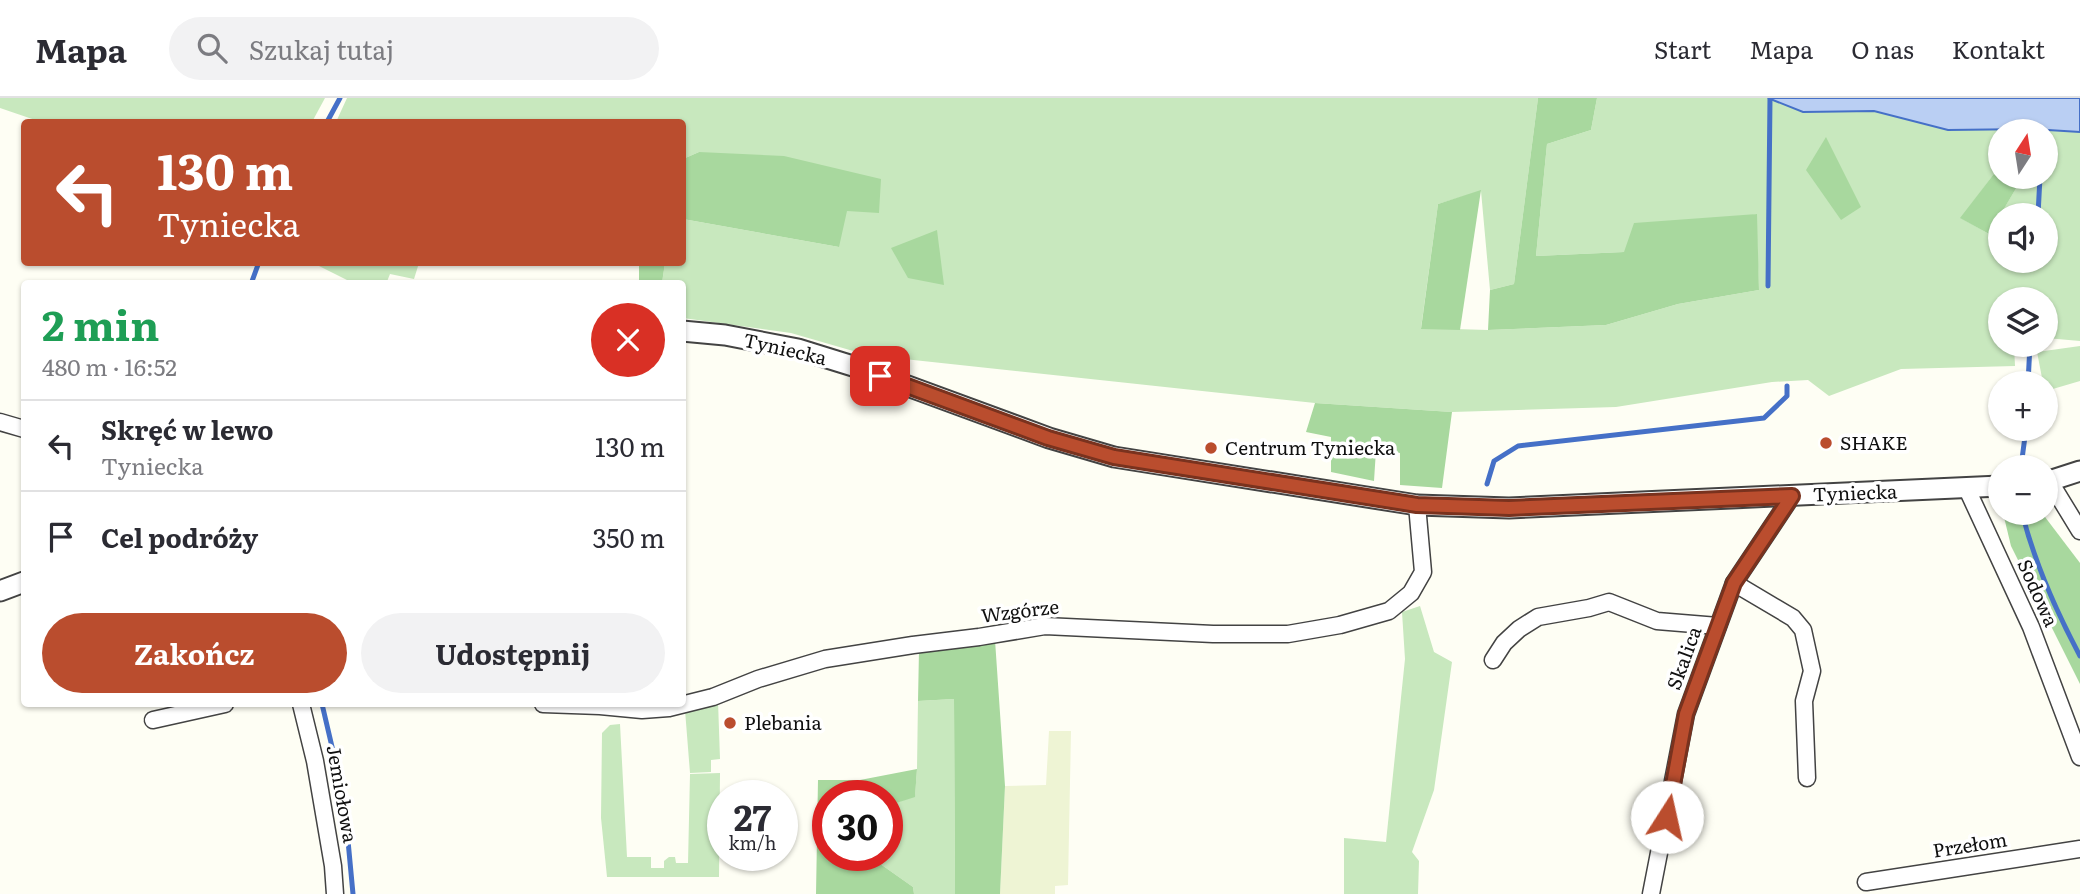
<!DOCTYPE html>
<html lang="pl">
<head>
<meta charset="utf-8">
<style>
	body { margin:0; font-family:Literata,serif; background:#f2f2f3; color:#2b2b33; height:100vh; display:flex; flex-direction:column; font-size:26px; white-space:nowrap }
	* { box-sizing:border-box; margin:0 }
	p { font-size:23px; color:#7c7c81 }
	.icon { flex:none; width:38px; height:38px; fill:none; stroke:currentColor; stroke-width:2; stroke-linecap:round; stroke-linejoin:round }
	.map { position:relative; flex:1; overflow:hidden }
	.sheet { position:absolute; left:21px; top:182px; width:665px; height:427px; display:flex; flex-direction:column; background:#fff; border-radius:7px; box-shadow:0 2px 5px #0004 }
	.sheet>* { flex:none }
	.guide { position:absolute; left:21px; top:21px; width:665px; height:147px; border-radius:7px; box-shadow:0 2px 5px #0004; background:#ba4d2e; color:#fff; overflow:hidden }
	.needle { width:46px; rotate:12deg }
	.controls { position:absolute; left:1988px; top:21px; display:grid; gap:14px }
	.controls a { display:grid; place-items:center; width:70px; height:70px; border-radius:50%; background:#fff; box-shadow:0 2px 5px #0004; font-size:35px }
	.speed { position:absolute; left:707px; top:682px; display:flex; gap:14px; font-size:35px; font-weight:700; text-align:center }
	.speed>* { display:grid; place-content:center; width:91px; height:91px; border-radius:50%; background:#fff; box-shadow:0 2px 5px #0004; line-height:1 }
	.speed small { font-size:18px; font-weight:400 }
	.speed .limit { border:10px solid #d22; background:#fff; color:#111 }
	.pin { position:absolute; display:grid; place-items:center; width:60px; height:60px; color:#fff; margin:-30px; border-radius:14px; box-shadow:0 4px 10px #0006 }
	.me { position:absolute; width:77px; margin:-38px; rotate:10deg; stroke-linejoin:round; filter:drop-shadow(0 0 5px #0008) }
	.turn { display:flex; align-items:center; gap:24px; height:147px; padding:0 21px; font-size:32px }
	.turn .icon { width:91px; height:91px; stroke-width:2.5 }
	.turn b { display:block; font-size:49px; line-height:60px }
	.round { display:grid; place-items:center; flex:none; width:74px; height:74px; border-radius:37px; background:#f2f2f3 }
	.headline { display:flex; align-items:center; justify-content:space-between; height:119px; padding:0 21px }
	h1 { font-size:42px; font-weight:700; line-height:52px; color:#1e9e55 }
	.button { display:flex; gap:14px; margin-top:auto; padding:14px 21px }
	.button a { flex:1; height:80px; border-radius:42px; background:#ba4d2e; color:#fff; font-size:28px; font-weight:700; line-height:80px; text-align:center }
	.button a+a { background:#f2f2f3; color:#2b2b33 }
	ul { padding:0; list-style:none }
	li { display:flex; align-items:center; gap:21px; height:91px; padding:0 21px; border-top:2px solid #e1e1e2 }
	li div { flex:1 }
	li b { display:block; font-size:26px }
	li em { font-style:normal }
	header { display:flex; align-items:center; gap:42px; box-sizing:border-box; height:98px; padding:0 35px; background:#fff; border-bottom:2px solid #e1e1e2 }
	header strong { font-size:33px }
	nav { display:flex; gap:38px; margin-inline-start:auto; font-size:24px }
	.search { width:490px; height:63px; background:#f2f2f3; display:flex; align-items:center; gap:18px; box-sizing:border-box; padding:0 24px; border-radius:38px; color:#7c7c81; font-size:26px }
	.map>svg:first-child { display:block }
	.farmland { fill:#eef4d4 }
	.green { fill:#c8e8be; fill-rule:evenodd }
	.forest { fill:#a8d89e }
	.water { fill:#bacff3; stroke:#4570c7; stroke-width:2 }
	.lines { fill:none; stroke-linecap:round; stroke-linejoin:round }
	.stream { stroke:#4570c7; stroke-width:5 }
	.minor-casing { stroke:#434343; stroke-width:19 }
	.tertiary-casing { stroke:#434343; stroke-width:23 }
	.minor { stroke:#fff; stroke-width:16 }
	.tertiary { stroke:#fff; stroke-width:19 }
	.route-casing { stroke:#79321e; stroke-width:18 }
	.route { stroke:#ba4d2e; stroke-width:12 }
	.poi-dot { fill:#ba4d2e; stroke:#fff; stroke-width:2.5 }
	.labels { text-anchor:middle; stroke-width:7; stroke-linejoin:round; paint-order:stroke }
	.street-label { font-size:19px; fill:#101010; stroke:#fff }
	.poi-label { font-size:19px; fill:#101010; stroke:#fff; text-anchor:start }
</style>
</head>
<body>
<header>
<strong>Mapa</strong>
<div class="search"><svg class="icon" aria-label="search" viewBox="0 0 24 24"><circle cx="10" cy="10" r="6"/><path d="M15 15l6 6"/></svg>Szukaj tutaj</div>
<nav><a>Start</a><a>Mapa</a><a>O nas</a><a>Kontakt</a></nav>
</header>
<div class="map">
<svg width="2080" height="796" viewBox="0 0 2080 796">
	<rect width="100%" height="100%" fill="#fefef4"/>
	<path class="farmland" d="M1049,633h22l-3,154 -13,1v8h-55l5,-108 41,-1z"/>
	<g class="green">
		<path d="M0,0h325l-13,24h-271l-41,-14z"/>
		<path d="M347,0h1191l-24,186 -24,6 -9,-99 -43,13 -17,124 67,2 118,-5 72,-21 81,-14 -3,-76 -132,38 -88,4 11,-112 44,-14 6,-32h171l35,14 71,-1 74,19 83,-1 49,3v209l-34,-3v-39h-46v46h14l1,21 -114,3 -72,27 -21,-16 -36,2 -156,25 -164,5 -137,-9 -448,-48 -76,-22 -108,-15 -1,-34 -20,-1 3,-20 17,-1 1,-43 156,28 -140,-95 -16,7 -1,-37h-346zM2000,33h46v46h-28l3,3 -21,35h46v46h-46v-46l-11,19 -28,-16 39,-52z"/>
		<path d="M313,165h106l-5,16 -24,-5 -4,10 -33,-1z"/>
		<path d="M2080,248v35l-34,10v-8h-3l-6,-31z"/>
		<path d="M1420,508l14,46 18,10 -18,128 -22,62 7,9 -1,33h-74v-56l42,4 19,-183 -3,-47z"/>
		<path d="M954,601l1,195h-41l-1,-7 -44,-31h18v-50l28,-10 2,-27 1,-68z"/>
		<path d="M718,603l2,58 -9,1v12l-21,1 -5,-63z"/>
		<path d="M620,626l7,133h24v11h13v-7l5,-4h6l1,6h12l2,-89 30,-1 -1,104h-112l-6,-59 1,-85 8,-8z"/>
	</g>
	<g class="forest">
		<path d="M1538,0h59l-6,32 -44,14 -11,112 88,-4 10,-29 123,-9 2,76 -81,14 -72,21 -118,5 2,-40 24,-6z"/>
		<path d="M1826,39l35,70 -20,13 -35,-50z"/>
		<path d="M699,54l85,4 97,23 -2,34 -32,-2 -8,36 -156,-28v-60z"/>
		<path d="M2000,68v11h18l3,3 -32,54 -29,-16z"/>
		<path d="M1481,92l-21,140 -39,-1 17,-125z"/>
		<path d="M937,132l7,55 -36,-7 -17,-30z"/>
		<path d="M639,165h26l-3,20h-23z"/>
		<path d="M1315,305l137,9 -10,76 -42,-3v-32l-24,-3 -2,31 -43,-9v-35l-25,-5z"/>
		<path d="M2003,415h39l38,50v121l-69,-138z"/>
		<path d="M995,542l10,146 -5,108h-45l-1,-195 -36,2 1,-51z"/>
		<path d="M917,671l-2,28 -28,9v-10h-59v60h41l44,31 1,7h-98l2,-114h42z"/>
	</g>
	<path class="water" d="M1768,0h312v34l-49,-3 -83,1 -74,-19 -71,1z"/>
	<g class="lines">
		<g class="stream">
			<path d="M327,24l13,-24"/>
			<path d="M2038,117l2,-38"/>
			<path d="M251,186l8,-22"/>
			<path d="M1768,188l2,-188"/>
			<path d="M2028,285l2,-38"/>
			<path d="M2022,361l4,-30"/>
			<path d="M1487,386l7,-23 24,-15 246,-28 23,-22v-10"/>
			<path d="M2022,415c12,47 35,100 58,143"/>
			<path d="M322,606l22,94 9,96"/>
		</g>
		<defs>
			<g id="minor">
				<path d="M0,324l24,7"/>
				<path d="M2050,384l30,49"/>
				<path d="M1967,391l64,138 49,130"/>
				<path d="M1734,485l59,35 10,12 9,41 -8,30 3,77"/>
				<path d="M1493,562l11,-17 15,-14 19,-12 51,-9 20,-6 48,19 61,5"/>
				<path d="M301,606l14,57 18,105 2,28"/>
				<path d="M543,606l57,2 42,4 27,-2 44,-11 45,-18 67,-20 88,-14 66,-8 66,-11 168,8h75l52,-9 49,-14 22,-18 12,-21 -6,-67"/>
				<path d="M153,622l72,-16"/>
				<path d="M1866,784l214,-33"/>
				<path d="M1651,796l35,-180 48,-131 58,-87"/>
			</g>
			<g id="tertiary">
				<path d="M682,233l43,4 73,14 58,18 193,71 65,19 303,48 92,3 491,-22"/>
				<path d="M2046,384l34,-11"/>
				<path d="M0,493l24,-9"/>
			</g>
		</defs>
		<use href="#minor" class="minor-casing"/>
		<use href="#tertiary" class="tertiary-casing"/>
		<use href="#minor" class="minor"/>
		<use href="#tertiary" class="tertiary"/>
	</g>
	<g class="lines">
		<defs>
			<path id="route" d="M880,278l168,62 66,19 303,48 92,3 283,-12 -58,87 -48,131 -19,103"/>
		</defs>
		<use href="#route" class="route-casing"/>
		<use href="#route" class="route"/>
	</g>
	<g class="poi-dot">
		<circle cx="1826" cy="345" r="7"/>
		<circle cx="1211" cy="350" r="7"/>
		<circle cx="730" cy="625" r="7"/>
	</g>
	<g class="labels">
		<g class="street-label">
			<text transform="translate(785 251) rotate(13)" y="7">Tyniecka</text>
			<text transform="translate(1855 395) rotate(-2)" y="7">Tyniecka</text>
			<text transform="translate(2038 495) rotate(66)" y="7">Sodowa</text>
			<text transform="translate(1020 513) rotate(-7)" y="7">Wzgórze</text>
			<text transform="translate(1684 560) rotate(-70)" y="7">Skalica</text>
			<text transform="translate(342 696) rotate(80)" y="7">Jemiołowa</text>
			<text transform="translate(1970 747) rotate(-9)" y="7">Przełom</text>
		</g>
		<g class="poi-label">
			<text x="1840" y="352">SHAKE</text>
			<text x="1225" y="357">Centrum Tyniecka</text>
			<text x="744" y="632">Plebania</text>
		</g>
	</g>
</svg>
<div class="controls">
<a><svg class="needle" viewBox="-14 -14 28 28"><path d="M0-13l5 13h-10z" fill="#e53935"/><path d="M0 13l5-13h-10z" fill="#7c7c81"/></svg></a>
<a><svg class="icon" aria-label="sound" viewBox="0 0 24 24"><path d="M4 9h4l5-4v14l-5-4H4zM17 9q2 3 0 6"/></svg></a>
<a><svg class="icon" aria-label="layers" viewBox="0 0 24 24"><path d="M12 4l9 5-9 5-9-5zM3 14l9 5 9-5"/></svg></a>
<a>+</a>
<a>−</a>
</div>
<div class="speed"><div>27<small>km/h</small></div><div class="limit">30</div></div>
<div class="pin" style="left:880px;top:278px;background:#d93025"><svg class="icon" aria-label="arrive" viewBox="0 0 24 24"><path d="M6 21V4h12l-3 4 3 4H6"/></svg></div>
<svg class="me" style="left:1667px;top:719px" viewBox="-20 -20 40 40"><circle r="19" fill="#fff"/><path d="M0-13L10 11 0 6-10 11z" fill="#ba4d2e"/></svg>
<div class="guide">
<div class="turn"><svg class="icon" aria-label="left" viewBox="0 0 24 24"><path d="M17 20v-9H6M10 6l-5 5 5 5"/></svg><div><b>130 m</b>Tyniecka</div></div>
</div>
<section class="sheet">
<div class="headline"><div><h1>2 min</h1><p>480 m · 16:52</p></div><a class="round" style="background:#d93025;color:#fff"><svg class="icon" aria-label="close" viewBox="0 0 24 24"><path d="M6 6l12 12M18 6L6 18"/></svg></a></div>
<ul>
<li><svg class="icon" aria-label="left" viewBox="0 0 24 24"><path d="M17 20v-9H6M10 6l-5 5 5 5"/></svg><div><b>Skręć w lewo</b><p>Tyniecka</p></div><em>130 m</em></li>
<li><svg class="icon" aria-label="arrive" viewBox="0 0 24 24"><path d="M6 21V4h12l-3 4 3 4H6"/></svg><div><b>Cel podróży</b></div><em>350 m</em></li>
</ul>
<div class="button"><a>Zakończ</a><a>Udostępnij</a></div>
</section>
</div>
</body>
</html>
